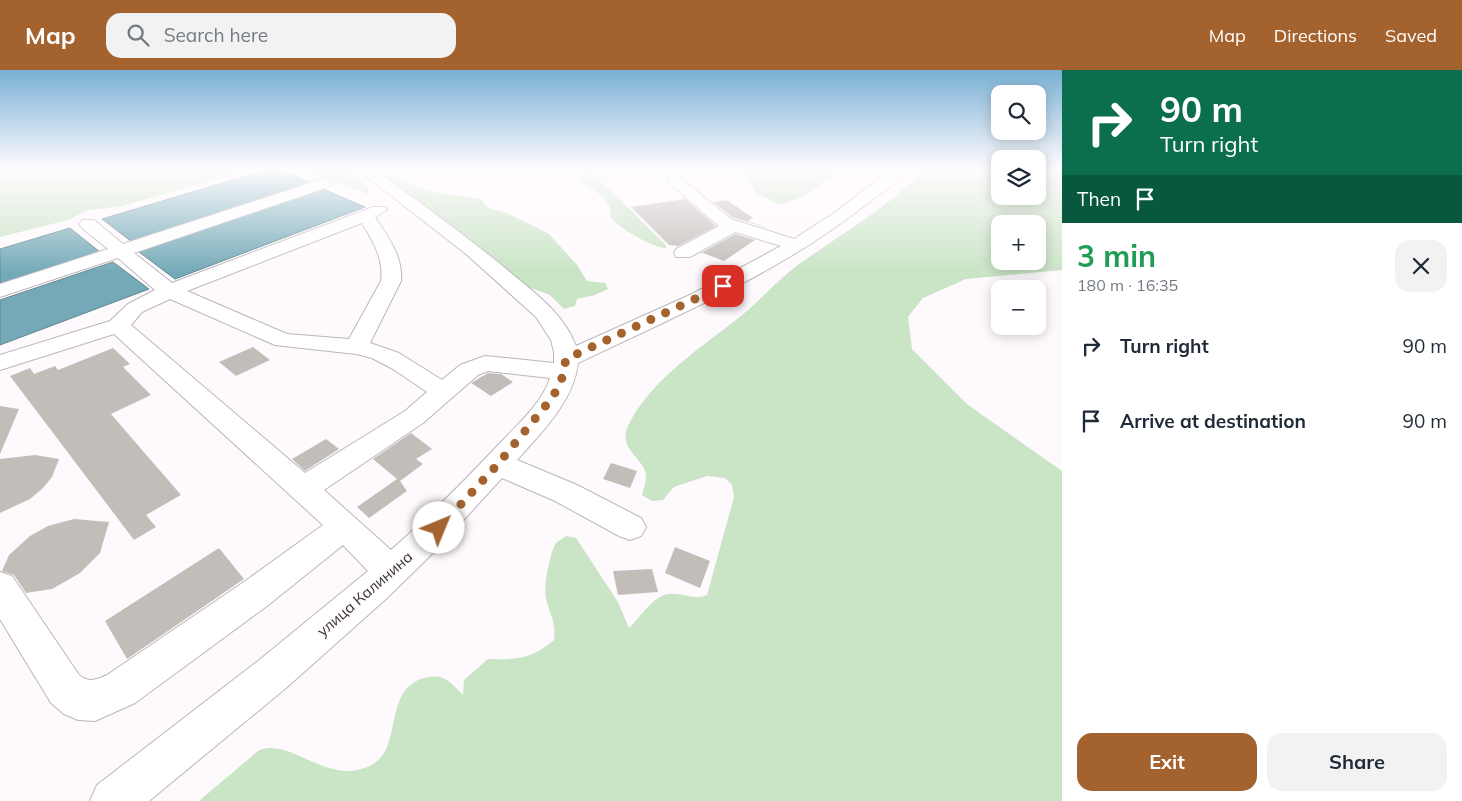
<!DOCTYPE html>
<html lang="en">
<head>
<meta charset="utf-8">
<style>
	body { margin:0; font-family:Mulish,sans-serif; background:#f2f2f3; color:#1f2937; height:100vh; display:flex; flex-direction:column; font-size:19px; white-space:nowrap }
	* { box-sizing:border-box; margin:0 }
	p { font-size:16px; color:#747a83 }
	.icon { flex:none; width:28px; height:28px; fill:none; stroke:currentColor; stroke-width:2; stroke-linecap:round; stroke-linejoin:round }
	.map { position:relative; flex:1; overflow:hidden }
	.drawer { display:flex; flex-direction:column; background:#fff; width:400px }
	.drawer>* { flex:none }
	.top-card { background:#0b6e4f; color:#fff; overflow:hidden }
	.controls { position:absolute; left:991px; top:15px; display:grid; gap:10px }
	.controls a { display:grid; place-items:center; width:55px; height:55px; border-radius:10px; background:#fff; box-shadow:0 2px 12px #0003; font-size:25px }
	.pin { position:absolute; display:grid; place-items:center; width:42px; height:42px; color:#fff; margin:-21px; border-radius:10px; box-shadow:0 2px 8px #0006 }
	.me { position:absolute; width:55px; margin:-28px; rotate:45deg; stroke-linejoin:round; filter:drop-shadow(0 0 4px #0008) }
	.turn { display:flex; align-items:center; gap:18px; height:105px; padding:0 15px; font-size:22px }
	.turn .icon { width:65px; height:65px; stroke-width:2.5 }
	.turn b { display:block; font-size:35px; line-height:42px }
	.then { display:flex; align-items:center; height:48px; padding:0 15px; background:#0003; gap:10px; font-size:19px }
	.round { display:grid; place-items:center; flex:none; width:52px; height:52px; border-radius:15px; background:#f2f2f3 }
	.headline { display:flex; align-items:center; justify-content:space-between; height:85px; padding:0 15px }
	h1 { font-size:30px; font-weight:700; line-height:38px; color:#1e9e55 }
	.primary-button { display:flex; gap:10px; margin-top:auto; padding:10px 15px }
	.primary-button a { flex:1; height:58px; border-radius:15px; background:#a4632e; color:#fff; font-size:20px; font-weight:700; line-height:58px; text-align:center }
	.primary-button a+a { background:#f2f2f3; color:#1f2937 }
	ul { padding:0; list-style:none }
	li { display:flex; align-items:center; gap:15px; height:75px; padding:0 15px }
	li div { flex:1 }
	li b { display:block; font-size:19px }
	li em { font-style:normal }
	header { display:flex; align-items:center; gap:30px; box-sizing:border-box; height:70px; padding:0 25px; background:#a4632e; color:#fff }
	header strong { font-size:24px }
	nav { display:flex; gap:28px; margin-inline-start:auto; font-size:18px }
	.search { width:350px; height:45px; background:#f2f2f3; display:flex; align-items:center; gap:12px; box-sizing:border-box; padding:0 18px; border-radius:15px; color:#747a83; font-size:19px }
	main { display:flex; flex:1; min-height:0 }
	.map>svg:first-child { display:block }
	.green { fill:#cae4c6; fill-rule:evenodd }
	.water { fill:#74aab7; stroke:#618690 }
	.building { fill:#c2bdb9 }
	.lines { fill:none; stroke-linecap:round; stroke-linejoin:round }
	.minor-casing { stroke:#bbb6bb; stroke-width:2 }
	.minor { fill:#fff; fill-rule:evenodd }
	.route { stroke:#a4632e; stroke-width:9; stroke-dasharray:0 16.2 }
	.labels { text-anchor:middle; stroke-width:4; stroke-linejoin:round; paint-order:stroke }
	.street-label { font-size:15px; fill:#353335; stroke:#fef9fd }
</style>
</head>
<body>
<header>
<strong>Map</strong>
<div class="search"><svg class="icon" aria-label="search" viewBox="0 0 24 24"><circle cx="10" cy="10" r="6"/><path d="M15 15l6 6"/></svg>Search here</div>
<nav><a>Map</a><a>Directions</a><a>Saved</a></nav>
</header>
<main>
<div class="map">
<svg width="1062" height="731" viewBox="0 0 1062 731">
	<rect width="100%" height="100%" fill="#fef9fd"/>
	<g class="green">
		<path d="M0,99h252l-133,38 -31,3 -20,10 -68,17z"/>
		<path d="M297,99l39,2 12,-2 21,20 -1,5z"/>
		<path d="M572,99h17l77,76v3c-11,1 -47,-20 -54,-29 -3,-4 -1,-6 -2,-11 -3,-12 -19,-20 -29,-24l-1,-10z"/>
		<path d="M734,99h108l-39,28 -24,8 -24,-13c-5,-11 -9,-19 -21,-23z"/>
		<path d="M925,99h75v27h38v-27h24v101l-96,9 -43,19 -15,19 4,32 56,56 94,66v330h-863c15,-13 31,-26 46,-39 5,-3 10,-10 15,-12 31,-13 70,39 113,14 29,-16 11,-72 48,-85 22,-7 28,2 42,16l1,-15 24,-21c29,1 43,0 66,-19 2,-20 -4,-24 -8,-42 -3,-10 4,-46 10,-55 3,-2 7,-5 10,-7l10,2 42,64 11,26c10,-9 24,-32 39,-34 14,-2 26,7 39,1l27,-98 -2,-12 -7,-7 -18,-2 -33,11 -11,13 -11,1 -10,-6c1,-5 4,-12 4,-18 1,-17 -29,-27 -18,-51 21,-45 75,-80 113,-110 20,-16 36,-36 57,-51 43,-31 90,-57 127,-96zM1000,154h38v37h-38z"/>
		<path d="M387,106c17,3 34,13 51,17 14,3 29,3 43,6l7,9 19,5 42,21 28,31 10,16 18,2 3,6 -13,6 -18,4 -2,7 -11,3 -14,-14 -28,-10 -138,-108z"/>
	</g>
	<g class="water">
		<path d="M269,99h10l33,14 -180,59 -30,-23z"/>
		<path d="M323,119l42,18 -190,72 -36,-27z"/>
		<path d="M70,158l30,24 -100,32v-35z"/>
		<path d="M113,192l36,27 -149,56v-45z"/>
	</g>
	<g class="building">
		<path d="M685,129l31,27 -38,20 -9,-1 -38,-38z"/>
		<path d="M727,130l26,18 -5,3 22,8 -38,-12 -19,-15z"/>
		<path d="M735,164l20,6 -31,21 -21,-8 -4,1z"/>
		<path d="M253,277l17,13 -34,16 -17,-14z"/>
		<path d="M113,278l17,16 -7,3 28,28 -40,19 70,81 -35,20 10,12 -22,13 -124,-164 20,-8 4,6 21,-8 3,4z"/>
		<path d="M488,303l13,1 12,8 -22,14 -20,-13z"/>
		<path d="M0,336l19,3 -19,45z"/>
		<path d="M411,363l21,16 -16,10 7,5 -23,17 7,10 -38,27 -12,-11 40,-28 -24,-20z"/>
		<path d="M326,369l13,10 -34,22 -13,-12z"/>
		<path d="M35,385l24,4 -7,18 -9,11 -13,11 -30,14v-54z"/>
		<path d="M611,393l26,8 -7,17 -27,-9z"/>
		<path d="M74,449l35,3 -9,31 -20,20 -28,16 -26,4 -12,-18 -12,-4 7,-16 21,-19 18,-10z"/>
		<path d="M675,477l35,14 -10,27 -35,-15z"/>
		<path d="M219,478l25,31 -117,80 -22,-38z"/>
		<path d="M652,499l6,23 -40,3 -5,-24z"/>
	</g>
	<g class="lines">
		<defs>
			<path id="minor" d="M357,99h17c46,34 93,67 137,104 25,21 53,41 65,73l116,-52 89,-48 -46,-14 -45,25h-14l-2,-4 2,-4 43,-23 -51,-44 -2,-3 2,-3h10l53,43 63,20 40,-26 58,-44h17c-10,14 -28,24 -41,34 -87,69 -191,113 -290,160 -4,38 -37,70 -61,97l60,25 64,33 5,9 -5,9 -11,4 -11,-4 -64,-35 -53,-23 -66,72 -49,48 -101,90 -137,113h-59l7,-16 161,-124 110,-90 -25,-26 -76,61 -132,97 -40,18 -17,-1 -14,-6 -13,-11 -51,-84v-47l12,4 67,99c10,8 17,5 28,0l134,-91 82,-59 -209,-191 -114,36v-15l110,-34 18,-17 27,-14 -37,-32 -118,39v-13l108,-35 -26,-21 -3,-4 3,-4h12l29,24 200,-65 5,2 3,3 -3,3 -194,66 38,30 201,-76h12l2,3 -12,7c13,20 28,39 26,64l-31,62 29,10 43,27 18,-15 25,-9 69,7v-11l-3,-12 -15,-23 -70,-63zM362,153c11,18 22,36 19,58l-32,58 -62,-5 -100,-43zM170,229l105,46 81,9 16,4 21,11 34,23 -22,19 -100,62 -174,-148 11,-13zM488,301l62,7c-8,25 -31,45 -49,64 -35,37 -71,74 -110,108l-67,-60 99,-67 55,-48z"/>
		</defs>
		<use href="#minor" class="minor-casing"/>
		<use href="#minor" class="minor"/>
	</g>
	<linearGradient id="sky" x2="0" y2="1"><stop stop-color="#79b0d4"/><stop offset="0.49" stop-color="#fffcfe"/><stop offset="1" stop-color="#fffcfe" stop-opacity="0"/></linearGradient>
	<rect width="1062" height="202" fill="url(#sky)"/>
	<g class="lines">
		<path class="route" d="M439,458l59,-64 54,-66 9,-16 5,-23 157,-73"/>
	</g>
	<g class="labels">
		<g class="street-label">
			<text transform="translate(365 524) rotate(-41)" y="5">улица Калинина</text>
		</g>
	</g>
</svg>
<div class="controls">
<a><svg class="icon" aria-label="search" viewBox="0 0 24 24"><circle cx="10" cy="10" r="6"/><path d="M15 15l6 6"/></svg></a>
<a><svg class="icon" aria-label="layers" viewBox="0 0 24 24"><path d="M12 4l9 5-9 5-9-5zM3 14l9 5 9-5"/></svg></a>
<a>+</a>
<a>−</a>
</div>
<div class="pin" style="left:723px;top:216px;background:#d93025"><svg class="icon" aria-label="arrive" viewBox="0 0 24 24"><path d="M6 21V4h12l-3 4 3 4H6"/></svg></div>
<svg class="me" style="left:439px;top:458px" viewBox="-20 -20 40 40"><circle r="19" fill="#fff"/><path d="M0-13L10 11 0 6-10 11z" fill="#a4632e"/></svg>
</div>
<section class="drawer">
<div class="top-card">
<div class="turn"><svg class="icon" aria-label="right" viewBox="0 0 24 24"><path d="M7 20v-9h11M14 6l5 5-5 5"/></svg><div><b>90 m</b>Turn right</div></div>
<div class="then">Then<svg class="icon" aria-label="arrive" viewBox="0 0 24 24"><path d="M6 21V4h12l-3 4 3 4H6"/></svg></div>
</div>
<div class="headline"><div><h1>3 min</h1><p>180 m · 16:35</p></div><a class="round"><svg class="icon" aria-label="close" viewBox="0 0 24 24"><path d="M6 6l12 12M18 6L6 18"/></svg></a></div>
<ul>
<li><svg class="icon" aria-label="right" viewBox="0 0 24 24"><path d="M7 20v-9h11M14 6l5 5-5 5"/></svg><div><b>Turn right</b></div><em>90 m</em></li>
<li><svg class="icon" aria-label="arrive" viewBox="0 0 24 24"><path d="M6 21V4h12l-3 4 3 4H6"/></svg><div><b>Arrive at destination</b></div><em>90 m</em></li>
</ul>
<div class="primary-button"><a>Exit</a><a>Share</a></div>
</section>
</main>
</body>
</html>
